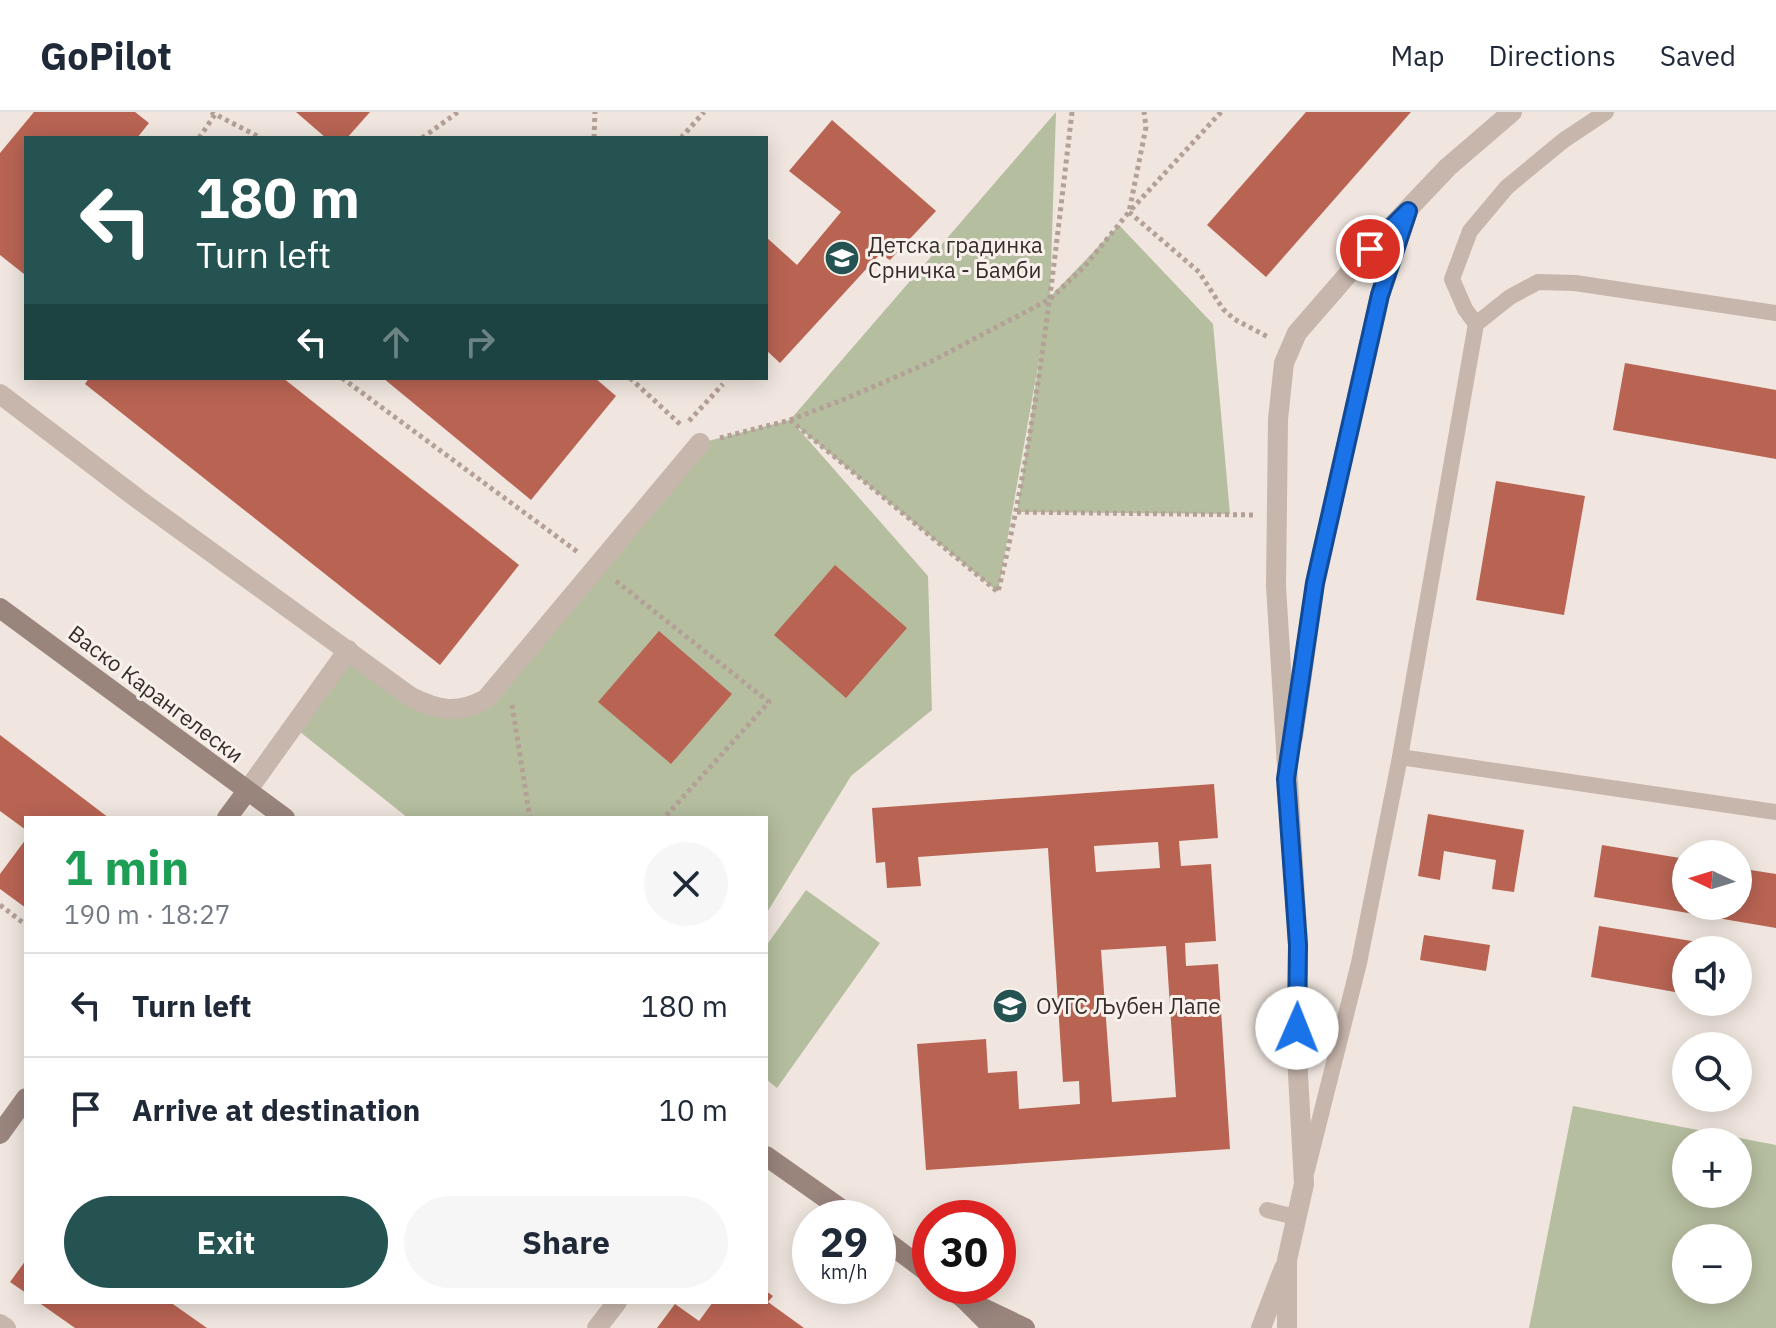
<!DOCTYPE html>
<html lang="en">
<head>
<meta charset="utf-8">
<style>
	body { margin:0; font-family:"IBM Plex Sans",sans-serif; background:#f6f6f7; color:#1f2937; height:100vh; display:flex; flex-direction:column; font-size:30px; white-space:nowrap }
	* { box-sizing:border-box; margin:0 }
	p { font-size:26px; color:#747a83 }
	.icon { flex:none; width:44px; height:44px; fill:none; stroke:currentColor; stroke-width:2; stroke-linecap:round; stroke-linejoin:round }
	.map { position:relative; flex:1; overflow:hidden }
	.details { position:absolute; left:24px; top:704px; width:744px; height:488px; display:flex; flex-direction:column; background:#fff; border-radius:0px; box-shadow:0 4px 20px #0003 }
	.details>* { flex:none }
	.top-card { position:absolute; left:24px; top:24px; width:744px; height:244px; border-radius:0px; box-shadow:0 4px 20px #0003; background:#245352; color:#fff; overflow:hidden }
	.needle { width:52px; rotate:274deg }
	.tools { position:absolute; left:1672px; top:728px; display:grid; gap:16px }
	.tools a { display:grid; place-items:center; width:80px; height:80px; border-radius:50%; background:#fff; box-shadow:0 4px 20px #0003; font-size:40px }
	.speed { position:absolute; left:792px; top:1088px; display:flex; gap:16px; font-size:40px; font-weight:700; text-align:center }
	.speed>* { display:grid; place-content:center; width:104px; height:104px; border-radius:50%; background:#fff; box-shadow:0 4px 20px #0003; line-height:1 }
	.speed small { font-size:20px; font-weight:400 }
	.speed .limit { border:12px solid #d22; background:#fff; color:#111 }
	.pin { position:absolute; display:grid; place-items:center; width:68px; height:68px; color:#fff; margin:-34px; border:4px solid #fff; border-radius:50%; box-shadow:0 2px 8px #0007 }
	.me { position:absolute; width:88px; margin:-44px; rotate:1deg; stroke-linejoin:round; filter:drop-shadow(0 0 6px #0008) }
	.turn { display:flex; align-items:center; gap:28px; height:168px; padding:0 40px; font-size:36px }
	.turn .icon { width:104px; height:104px; stroke-width:2.5 }
	.turn b { display:block; font-size:56px; line-height:68px }
	.lanes { display:flex; align-items:center; height:76px; padding:0 40px; background:#0003; justify-content:center; gap:40px; direction:ltr }
	.lanes .off { opacity:.35 }
	.round { display:grid; place-items:center; flex:none; width:84px; height:84px; border-radius:42px; background:#f6f6f7 }
	.headline { display:flex; align-items:center; justify-content:space-between; height:136px; padding:0 40px }
	h1 { font-size:48px; font-weight:800; line-height:60px; color:#1e9e55 }
	.cta { display:flex; gap:16px; margin-top:auto; padding:16px 40px }
	.cta a { flex:1; height:92px; border-radius:48px; background:#245352; color:#fff; font-size:32px; font-weight:800; line-height:92px; text-align:center }
	.cta a+a { background:#f6f6f7; color:#1f2937 }
	ul { padding:0; list-style:none }
	li { display:flex; align-items:center; gap:24px; height:104px; padding:0 40px; border-top:2px solid #e0e1e3 }
	li div { flex:1 }
	li b { display:block; font-size:30px }
	li em { font-style:normal }
	header { display:flex; align-items:center; gap:48px; box-sizing:border-box; height:112px; padding:0 40px; background:#fff; border-bottom:2px solid #e0e1e3 }
	header strong { font-size:38px }
	nav { display:flex; gap:44px; margin-inline-start:auto; font-size:28px }
	.map>svg:first-child { display:block }
	.green { fill:#b6bea0; fill-rule:evenodd }
	.building { fill:#b96453; fill-rule:evenodd }
	.lines { fill:none; stroke-linecap:round; stroke-linejoin:round }
	.path { stroke:#b3a096; stroke-width:5; stroke-dasharray:4 4; stroke-linecap:butt }
	.lane { stroke:#c7b6ac; stroke-width:16 }
	.street { stroke:#c7b6ac; stroke-width:20 }
	.secondary { stroke:#9a857d; stroke-width:20 }
	.route-casing { stroke:#114b97; stroke-width:20 }
	.route { stroke:#1a73e8; stroke-width:14 }
	.labels { text-anchor:middle; stroke-width:6; stroke-linejoin:round; paint-order:stroke }
	.poi-label { font-size:22px; fill:#362d2a; stroke:#f8f1eb; text-anchor:start }
	.street-label { font-size:22px; fill:#362d2a; stroke:#f8f1eb }
</style>
</head>
<body>
<header>
<strong>GoPilot</strong>
<nav><a>Map</a><a>Directions</a><a>Saved</a></nav>
</header>
<div class="map">
<svg width="1776" height="1216" viewBox="0 0 1776 1216">
	<rect width="100%" height="100%" fill="#f0e6df"/>
	<g class="green">
		<path d="M1056,0l-6,185 69,-72 94,99 17,190 -213,-2 24,-163 -43,243 -203,-167 133,151 4,134 -81,66 -85,138v-96h-358l-113,-90 53,-78 63,47 59,11 230,-265 90,-23z"/>
		<path d="M806,778l74,53 -103,145 -11,-9v-133z"/>
		<path d="M1573,994l203,39v183h-247zM1738,1030v52h-52v-52zM1686,1126h52v52h-52z"/>
	</g>
	<g class="building">
		<path d="M34,0h101l14,11 -12,15h-111v134l-2,2 -24,-19v-102z"/>
		<path d="M296,0h74l-23,26h-21z"/>
		<path d="M1306,0h105l-145,165 -59,-52z"/>
		<path d="M832,8l104,91 -46,49 -10,-6 -100,109 -14,-13v-113l31,28 44,-53 -52,-41z"/>
		<path d="M1625,251l151,27v69l-163,-29z"/>
		<path d="M89,266h194l236,187 -79,100 -355,-281z"/>
		<path d="M383,266h212l21,18 -85,104z"/>
		<path d="M1496,369l89,15 -21,119 -88,-15z"/>
		<path d="M835,453l72,63 -61,70 -72,-63z"/>
		<path d="M659,519l73,63 -61,70 -73,-62z"/>
		<path d="M0,623l109,83h-83v12l-26,-19z"/>
		<path d="M1214,672l4,54 -39,3 2,25 30,-2 5,77 -31,2 1,23 32,-2 12,185 -304,21 -9,-126 69,-5 2,34 29,-2 2,38 61,-5 -1,-23 -16,1 -15,-234 -130,9 3,29 -34,2 -2,-26 -9,1 -4,-55zM1158,730l2,26 -64,4 -2,-26zM1166,834l10,151 -64,5 -11,-152z"/>
		<path d="M1428,702l96,16 -10,62 -22,-3 4,-29 -52,-9 -4,29 -22,-4z"/>
		<path d="M26,727v69l-26,-19v-15z"/>
		<path d="M1602,733l84,14v47h52v-38l38,6v54l-182,-31z"/>
		<path d="M1599,814l136,22 -1,2h-48v44l-95,-17z"/>
		<path d="M1424,823l66,10 -4,26 -66,-11z"/>
		<path d="M26,1148v33l-16,-11z"/>
		<path d="M766,1179l7,5 -5,6 36,26h-147l18,-24 24,17 14,-19h53z"/>
		<path d="M38,1190h132l37,26h-132z"/>
	</g>
	<g class="lines">
		<g class="path">
			<path d="M211,0l50,26"/>
			<path d="M1221,0l-92,100 70,60 24,37 11,10 36,19"/>
			<path d="M199,26l17,-25"/>
			<path d="M422,26l36,-26"/>
			<path d="M594,26l1,-26"/>
			<path d="M681,26l23,-26"/>
			<path d="M342,266l237,175"/>
			<path d="M630,266l52,48"/>
			<path d="M790,308l208,172c38,-157 55,-319 74,-480"/>
			<path d="M689,309l34,-37"/>
			<path d="M720,326l70,-18 55,-21 85,-37 120,-63 35,-33 44,-54 17,-85 -2,-15"/>
			<path d="M1017,400l238,3"/>
			<path d="M616,469l153,121 -105,116"/>
			<path d="M512,593l18,113"/>
			<path d="M0,793l26,20"/>
		</g>
		<g class="lane">
			<path d="M1476,212l-11,-15 -13,-30 18,-48 37,-44 57,-47 42,-28"/>
			<path d="M1400,645l376,55"/>
			<path d="M1307,1058l52,-207 41,-206 76,-433 34,-27 28,-15 37,1 201,30"/>
			<path d="M1267,1098l28,7"/>
		</g>
		<g class="street">
			<path d="M0,282l138,105 273,198c28,14 47,17 75,2l214,-256"/>
			<path d="M1293,625l22,-154 65,-288 27,-81"/>
			<path d="M247,679l101,-141"/>
			<path d="M0,1212l6,4"/>
			<path d="M597,1216l20,-26"/>
			<path d="M1261,1216l23,-60"/>
			<path d="M1287,1216v-68l17,-76 -7,-128 1,-111 -22,-359 2,-167 6,-56 13,-30 73,-84 78,-82 64,-55"/>
		</g>
		<g class="secondary">
			<path d="M0,496l285,210"/>
			<path d="M227,706l20,-27"/>
			<path d="M0,1022l26,-36"/>
			<path d="M766,1044l88,62"/>
			<path d="M878,1123l52,39"/>
			<path d="M947,1174l17,13 29,29"/>
			<path d="M964,1187l61,29"/>
		</g>
	</g>
	<g class="lines">
		<defs>
			<path id="route" d="M1297,916l1,-83 -12,-166 29,-196 65,-288 28,-84 -38,38"/>
		</defs>
		<use href="#route" class="route-casing"/>
		<use href="#route" class="route"/>
	</g>
	<defs>
		<symbol id="school-disc" viewBox="-11 -11 22 22"><circle r="9.5" fill="#245352" stroke="#f8f1eb"/><path d="M0-5L7-2L0 1L-7-2ZM-4 1L0 2.5L4 1V4Q0 6-4 4Z" fill="#fff"/></symbol>
	</defs>
	<g fill-rule="evenodd">
		<use href="#school-disc" x="822" y="126" width="40" height="40"/>
		<use href="#school-disc" x="990" y="874" width="40" height="40"/>
	</g>
	<g class="labels">
		<g class="poi-label">
			<text x="868" y="141">Детска градинка<tspan x="868" dy="25">Срничка - Бамби</tspan></text>
			<text x="1036" y="902">ОУГС Љубен Лапе</text>
		</g>
		<g class="street-label">
			<text transform="translate(156 582) rotate(37)" y="8">Васко Карангелески</text>
		</g>
	</g>
</svg>
<div class="tools">
<a><svg class="needle" viewBox="-14 -14 28 28"><path d="M0-13l5 13h-10z" fill="#e53935"/><path d="M0 13l5-13h-10z" fill="#747a83"/></svg></a>
<a><svg class="icon" aria-label="sound" viewBox="0 0 24 24"><path d="M4 9h4l5-4v14l-5-4H4zM17 9q2 3 0 6"/></svg></a>
<a><svg class="icon" aria-label="search" viewBox="0 0 24 24"><circle cx="10" cy="10" r="6"/><path d="M15 15l6 6"/></svg></a>
<a>+</a>
<a>−</a>
</div>
<div class="speed"><div>29<small>km/h</small></div><div class="limit">30</div></div>
<div class="pin" style="left:1370px;top:137px;background:#d93025"><svg class="icon" aria-label="arrive" viewBox="0 0 24 24"><path d="M6 21V4h12l-3 4 3 4H6"/></svg></div>
<svg class="me" style="left:1297px;top:916px" viewBox="-20 -20 40 40"><circle r="19" fill="#fff"/><path d="M0-13L10 11 0 6-10 11z" fill="#1a73e8"/></svg>
<div class="top-card">
<div class="turn"><svg class="icon" aria-label="left" viewBox="0 0 24 24"><path d="M17 20v-9H6M10 6l-5 5 5 5"/></svg><div><b>180 m</b>Turn left</div></div>
<div class="lanes"><svg class="icon" aria-label="left" viewBox="0 0 24 24"><path d="M17 20v-9H6M10 6l-5 5 5 5"/></svg><svg class="icon off" aria-label="ahead" viewBox="0 0 24 24"><path d="M12 20V5M6 11l6-6 6 6"/></svg><svg class="icon off" aria-label="right" viewBox="0 0 24 24"><path d="M7 20v-9h11M14 6l5 5-5 5"/></svg></div>
</div>
<section class="details">
<div class="headline"><div><h1>1 min</h1><p>190 m · 18:27</p></div><a class="round"><svg class="icon" aria-label="close" viewBox="0 0 24 24"><path d="M6 6l12 12M18 6L6 18"/></svg></a></div>
<ul>
<li><svg class="icon" aria-label="left" viewBox="0 0 24 24"><path d="M17 20v-9H6M10 6l-5 5 5 5"/></svg><div><b>Turn left</b></div><em>180 m</em></li>
<li><svg class="icon" aria-label="arrive" viewBox="0 0 24 24"><path d="M6 21V4h12l-3 4 3 4H6"/></svg><div><b>Arrive at destination</b></div><em>10 m</em></li>
</ul>
<div class="cta"><a>Exit</a><a>Share</a></div>
</section>
</div>
</body>
</html>
